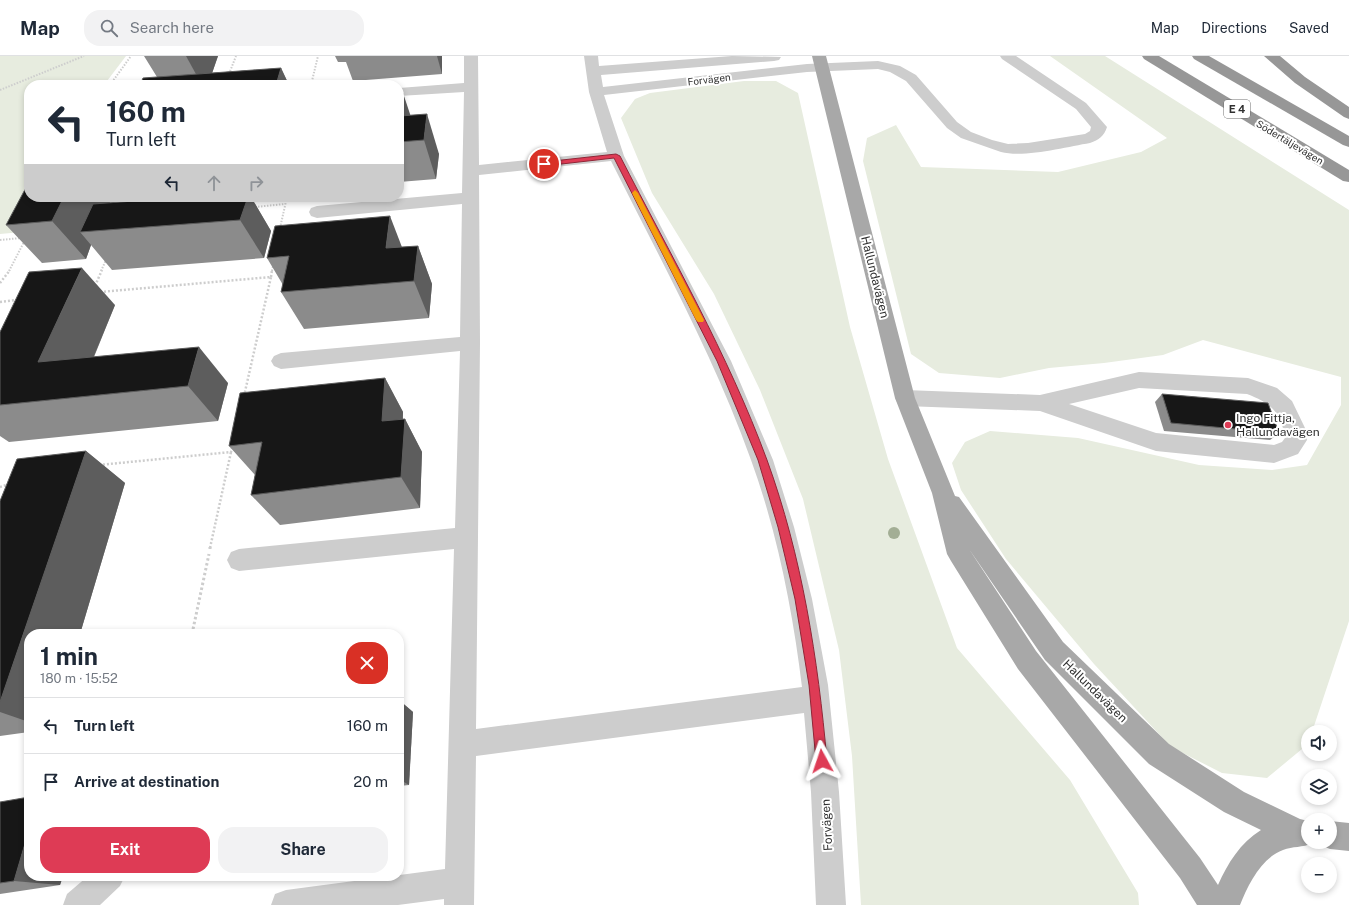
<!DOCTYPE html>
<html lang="en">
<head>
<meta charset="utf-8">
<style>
	body { margin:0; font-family:"Public Sans",sans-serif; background:#f2f2f3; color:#1f2937; height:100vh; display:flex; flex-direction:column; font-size:15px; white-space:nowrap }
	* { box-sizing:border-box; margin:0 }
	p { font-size:13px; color:#747a83 }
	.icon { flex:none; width:22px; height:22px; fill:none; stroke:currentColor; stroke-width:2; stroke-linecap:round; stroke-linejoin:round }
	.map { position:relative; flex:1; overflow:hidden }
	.side { position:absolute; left:24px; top:573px; width:380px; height:252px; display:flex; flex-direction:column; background:#fff; border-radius:16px; box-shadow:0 2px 6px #0003 }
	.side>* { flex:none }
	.guide { position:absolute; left:24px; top:24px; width:380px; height:122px; border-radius:16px; box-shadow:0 2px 6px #0003; background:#fff; color:#1f2937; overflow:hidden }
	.buttons { position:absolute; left:1301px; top:669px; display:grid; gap:8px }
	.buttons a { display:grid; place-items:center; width:36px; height:36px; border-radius:50%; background:#fff; box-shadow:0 2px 6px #0003; font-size:20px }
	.pin { position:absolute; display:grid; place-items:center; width:34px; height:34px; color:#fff; margin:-17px; border:2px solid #fff; border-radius:50%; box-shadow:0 1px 4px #0007 }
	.me { position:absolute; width:44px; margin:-22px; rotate:355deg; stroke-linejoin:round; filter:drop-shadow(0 0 3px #0008) }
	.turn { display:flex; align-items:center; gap:14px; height:84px; padding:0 16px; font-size:18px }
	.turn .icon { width:52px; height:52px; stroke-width:2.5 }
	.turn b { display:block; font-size:28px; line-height:34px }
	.lanes { display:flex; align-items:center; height:38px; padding:0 16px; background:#0003; justify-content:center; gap:20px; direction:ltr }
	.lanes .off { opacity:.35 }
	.round { display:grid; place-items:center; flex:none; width:42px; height:42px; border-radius:16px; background:#f2f2f3 }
	.summary { display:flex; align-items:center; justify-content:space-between; height:68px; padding:0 16px }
	h1 { font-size:24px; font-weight:700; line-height:30px }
	.primary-button { display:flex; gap:8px; margin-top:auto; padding:8px 16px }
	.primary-button a { flex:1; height:46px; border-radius:16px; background:#de3b55; color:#fff; font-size:16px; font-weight:700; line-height:46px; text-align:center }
	.primary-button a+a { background:#f2f2f3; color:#1f2937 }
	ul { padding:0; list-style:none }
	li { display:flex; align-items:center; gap:12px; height:56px; padding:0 16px; border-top:1px solid #e0e1e3 }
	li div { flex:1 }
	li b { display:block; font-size:15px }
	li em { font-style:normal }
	header { display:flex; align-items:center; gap:24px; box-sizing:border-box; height:56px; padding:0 20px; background:#fff; border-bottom:1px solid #e0e1e3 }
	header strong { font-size:19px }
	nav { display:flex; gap:22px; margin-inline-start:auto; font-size:14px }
	.search { width:280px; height:36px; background:#f2f2f3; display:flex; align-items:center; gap:10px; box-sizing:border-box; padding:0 14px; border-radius:16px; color:#747a83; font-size:15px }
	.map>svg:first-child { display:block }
	.green { fill:#e7ecdf }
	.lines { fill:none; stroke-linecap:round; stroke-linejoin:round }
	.path-far2 { stroke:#cdcdcd; stroke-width:2; stroke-dasharray:1.5 1.5; stroke-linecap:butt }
	.path-far1 { stroke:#cdcdcd; stroke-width:2.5; stroke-dasharray:2 2; stroke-linecap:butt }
	.path { stroke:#cdcdcd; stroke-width:3; stroke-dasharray:2.5 2.5; stroke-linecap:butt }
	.minor { fill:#cdcdcd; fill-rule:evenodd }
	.major { fill:#a8a8a8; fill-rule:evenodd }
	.highway { fill:#979797; fill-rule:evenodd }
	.tree { fill:#a3ae95 }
	.wall { fill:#8b8b8b }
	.shaded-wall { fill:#5d5d5d }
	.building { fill:#171717; stroke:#5d5d5d }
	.route { fill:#de3b55; stroke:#902637 }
	.slow { fill:#f59e0b }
	.poi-dot { fill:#de3b55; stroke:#fff; stroke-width:1.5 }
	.labels { text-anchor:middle; stroke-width:4; stroke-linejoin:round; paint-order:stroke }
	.far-street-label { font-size:10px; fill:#303030; stroke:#fff }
	.shield { fill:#fff; stroke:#6e6e6e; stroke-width:1 }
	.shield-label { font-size:11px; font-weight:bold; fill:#303030 }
	.street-label { font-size:12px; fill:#303030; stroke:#fff }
	.poi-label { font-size:12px; fill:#303030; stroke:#fff; text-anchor:start }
</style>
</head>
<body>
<header>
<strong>Map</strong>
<div class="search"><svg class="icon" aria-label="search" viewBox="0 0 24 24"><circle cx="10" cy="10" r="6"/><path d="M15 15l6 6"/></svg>Search here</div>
<nav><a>Map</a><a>Directions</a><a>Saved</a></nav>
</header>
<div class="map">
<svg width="1349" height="849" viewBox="0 0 1349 849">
	<rect width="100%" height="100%" fill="#fff"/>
	<g class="green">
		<path d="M0,0h126l-22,29h-75v112l-7,35 -22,2z"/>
		<path d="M1050,0h55l244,154v411l-37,111h-4v12l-41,34 -45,-5 -51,-26 -77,-83 -88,-105 -45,-69 -9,-27 13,-21 25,-11 88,7 121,27 73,5 35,-5 34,-60v-28l-138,-37 -40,15 -59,8 -55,5 -49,10 -61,-5 -28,-19 -48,-193 4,-23 29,-13 25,42 137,5 83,-20 26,-14z"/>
		<path d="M744,25h32l22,12 52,234 38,132 69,189 113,132 68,113 1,12h-278l-9,-149 -13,-106 -36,-151 -43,-109 -46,-96 -62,-101 -31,-75 14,-19 15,-6z"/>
	</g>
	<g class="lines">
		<g class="path-far2">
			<path d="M229,18l7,-18"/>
			<path d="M110,29l21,-29"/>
			<path d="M311,29l7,-29"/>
			<path d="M0,34l84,-34"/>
			<path d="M128,148l3,-7"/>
			<path d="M255,151l30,-3"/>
			<path d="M280,172l7,-31"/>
			<path d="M0,184l21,-2"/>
			<path d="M9,215l16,-31"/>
			<path d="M101,215l5,-11"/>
			<path d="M272,215l1,-5"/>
		</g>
		<g class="path-far1">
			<path d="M271,221l1,-7"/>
			<path d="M0,227l10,-13"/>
			<path d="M95,230l7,-16"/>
			<path d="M100,236l171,-15 -27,119"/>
			<path d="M0,246l17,-2"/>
			<path d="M99,409l132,-13 1,-5"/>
			<path d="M0,431l9,-3"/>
			<path d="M210,492l21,-96"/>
		</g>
		<g class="path">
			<path d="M210,493v-2"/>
			<path d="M192,578l17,-80"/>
		</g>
		<g class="minor">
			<path d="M464,0h14l1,109 128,-13 -18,-60 -5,-36h14l1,10 133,-10 49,1 -2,3 -5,1 -173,14 2,12 204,-23 71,-3 22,5 16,9 41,47 14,10 21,8 16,4 20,-1 57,-9 5,-3 1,-4 -15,-18 -74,-50 -2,-3h16l70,47 21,24c-3,9 -8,13 -17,16 -24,4 -66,15 -89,9l-40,-14 -14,-10 -41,-47 -16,-9 -12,-3 -71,3 -203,23 20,61 107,205 42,99 21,67 18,72 16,86 11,107 7,113h-30l-5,-113 -7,-79 -328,43 -2,149h-30v-6l-46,6h-127l4,-11 11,-4 159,-21 9,-320 -215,22 -8,-3 -4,-8 4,-8 8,-3 216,-21 5,-177 -179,18 -7,-3 -3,-5 3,-5 7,-3 179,-16 2,-133 -145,14 -6,-2 -2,-4 2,-4 6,-2 145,-13 2,-101 -65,4v-8l65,-5zM611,105c49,98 103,195 140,299 26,71 42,152 51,227l-326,42 4,-386 -1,-168z"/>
			<path d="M1139,316l109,6 29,10 15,13 13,27 2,12 -9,14 -24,9 -118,-12 -116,-40 -135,-5 -7,-2 -3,-6 3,-6 7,-2 135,5zM1139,332l108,6c24,9 34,18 38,44l-3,4 -8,3 -118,-12 -87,-29z"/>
			<path d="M88,820h37l-5,10 -20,19h-37l4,-11z"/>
		</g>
		<g class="major">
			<path d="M812,0h14l89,342 40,98 4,1 104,145 106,102 75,48 56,27 8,2v21h6l-1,1c-11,5 -20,3 -30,7 -22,8 -35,35 -43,55h-43l-17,-27 -162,-209 -67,-108 -4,-7 -15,-61 -37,-95zM969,493l76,111 104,104 75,48 37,18c-21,13 -33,33 -43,55l-18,-27 -164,-207z"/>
			<path d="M1330,765l19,2v28l-19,-2 -10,-4 -1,-3h11z"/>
		</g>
		<g class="highway">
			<path d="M1142,0h17l190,114v12l-6,-1 -199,-122z"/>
			<path d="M1192,0h17l140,80v11l-6,-2 -149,-86z"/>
			<path d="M1264,0h16l25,21 44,30v12l-5,-2 -49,-34z"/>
		</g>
	</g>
	<circle class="tree" cx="894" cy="477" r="6"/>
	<g class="wall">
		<path d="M144,0h74l-6,17 69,-5 8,17h-149l17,-8z"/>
		<path d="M335,0h107v18l-89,7 -7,-19h-8z"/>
		<path d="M399,37l11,23 29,38 -3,25 -37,3z"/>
		<path d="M29,141h83l-2,6 79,-6h62l20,34 -7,27 -152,12 -21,-25 -5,14 -44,4 -36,-38z"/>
		<path d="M418,190l14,38 -3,34 -125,11 -23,-37 2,-7 -16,-27z"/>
		<path d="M115,249l-21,52 134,26 -10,38 -209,21 -9,-6v-104z"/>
		<path d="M385,322l18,34v7h2l17,33 -2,56 -140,17 -29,-30 4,-20 -26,-29z"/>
		<path d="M1162,338l117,39 -9,7 -106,-9 -9,-29z"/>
		<path d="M86,395l39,32 -45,151h-51v98l-29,4v-235z"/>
		<path d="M399,644l14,12 -4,73 -10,1z"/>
		<path d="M0,746l29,74h34l-3,9 -60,9z"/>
	</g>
	<g class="shaded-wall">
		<path d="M186,0h32l-10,29h-6z"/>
		<path d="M437,0h5v18z"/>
		<path d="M281,12l8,17h-13z"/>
		<path d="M403,37l13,39 -16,-16z"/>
		<path d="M427,58l12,40 -3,25 -12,-39z"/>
		<path d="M64,141h48l-14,33 -18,2 11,13 -5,14 -34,-38z"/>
		<path d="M248,141h3l20,34 -7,27 -24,-38z"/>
		<path d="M390,160l15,39 -19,-7z"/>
		<path d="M418,190l14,38 -3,34 -15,-37z"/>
		<path d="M82,212l33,37 -38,92 -39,-35z"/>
		<path d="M199,291l29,36 -10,38 -30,-35z"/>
		<path d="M385,322l18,34 -2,43 -19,-34z"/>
		<path d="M405,363l17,33 -2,56 -19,-31z"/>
		<path d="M86,395l39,32 -45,151h-51v88l-29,-10v-10z"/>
		<path d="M352,574l5,4h-5z"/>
		<path d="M399,644l14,12 -4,73 -10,-6z"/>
		<path d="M29,774v46h34l-3,9 -46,-4z"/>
	</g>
	<g class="building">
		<path d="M281,12l-5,17h-136l3,-7z"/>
		<path d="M119,27l-1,2h-29z"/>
		<path d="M399,37h4l-3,23 27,-2 -3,26 -25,2z"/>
		<path d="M29,126v15h35l-12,24 -46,4z"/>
		<path d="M189,141h59l-8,23 -160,12 13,-28z"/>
		<path d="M390,160l-4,32 32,-2 -4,35 -133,11 8,-36 -22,2 8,-32z"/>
		<path d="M82,212l-44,94 161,-15 -11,39 -188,19v-73l29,-60z"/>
		<path d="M385,322l-3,43 23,-2 -4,58 -150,18 11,-53 -33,4 11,-53z"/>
		<path d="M1162,338l106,9 11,30 -108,-10z"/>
		<path d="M86,395l-86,251v-201l17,-42z"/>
		<path d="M352,574v4h-38z"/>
		<path d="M29,741v33l-15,51 -14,2v-81z"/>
	</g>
	<path class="route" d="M616,98l4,2c51,100 108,198 147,304 35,96 51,199 60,301l-1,4 -4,1 -4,-1 -2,-4 -7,-76 -14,-86 -17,-72 -20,-67 -41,-99 -103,-203 -70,8 -4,-2 4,-2z"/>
	<path class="slow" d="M635,134l3,3 66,127 -1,2h-5l-2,-2 -64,-127z"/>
	<circle class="poi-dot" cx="1228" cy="369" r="4"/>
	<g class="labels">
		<g class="far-street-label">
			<text transform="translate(709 23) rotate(-7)" y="4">Forvägen</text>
			<text transform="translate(1290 86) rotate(31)" y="4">Södertäljevägen</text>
		</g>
		<rect class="shield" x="1224" y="44" width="26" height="18" rx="3"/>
		<g class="shield-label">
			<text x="1237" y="57">E 4</text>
		</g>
		<g class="street-label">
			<text transform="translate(875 221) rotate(76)" y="4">Hallundavägen</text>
			<text transform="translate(1095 635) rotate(44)" y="4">Hallundavägen</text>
			<text transform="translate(827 769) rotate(-93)" y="4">Forvägen</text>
		</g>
		<g class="poi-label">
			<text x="1236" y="366">Ingo Fittja,<tspan x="1236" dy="14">Hallundavägen</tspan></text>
		</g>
	</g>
</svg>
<div class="buttons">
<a><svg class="icon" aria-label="sound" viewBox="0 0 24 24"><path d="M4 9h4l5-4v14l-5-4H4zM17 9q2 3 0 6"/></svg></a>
<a><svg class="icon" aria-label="layers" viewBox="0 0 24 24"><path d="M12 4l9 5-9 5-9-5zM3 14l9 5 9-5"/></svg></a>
<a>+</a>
<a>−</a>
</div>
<div class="pin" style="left:544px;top:108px;background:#d93025"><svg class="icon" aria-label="arrive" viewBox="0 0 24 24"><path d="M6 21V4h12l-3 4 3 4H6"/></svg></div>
<svg class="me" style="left:822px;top:705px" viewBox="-20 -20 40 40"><path d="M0-17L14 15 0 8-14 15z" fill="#de3b55" stroke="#fff" stroke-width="4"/></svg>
<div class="guide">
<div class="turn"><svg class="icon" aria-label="left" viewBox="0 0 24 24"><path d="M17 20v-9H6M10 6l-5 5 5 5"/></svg><div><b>160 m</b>Turn left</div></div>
<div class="lanes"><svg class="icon" aria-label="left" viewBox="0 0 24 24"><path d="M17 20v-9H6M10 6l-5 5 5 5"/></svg><svg class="icon off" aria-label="ahead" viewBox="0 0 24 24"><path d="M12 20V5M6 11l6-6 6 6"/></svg><svg class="icon off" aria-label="right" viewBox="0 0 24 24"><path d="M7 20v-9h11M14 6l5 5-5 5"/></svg></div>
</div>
<section class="side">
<div class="summary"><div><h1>1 min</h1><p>180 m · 15:52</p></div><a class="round" style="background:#d93025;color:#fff"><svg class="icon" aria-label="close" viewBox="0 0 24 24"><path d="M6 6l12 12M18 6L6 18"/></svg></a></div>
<ul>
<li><svg class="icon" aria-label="left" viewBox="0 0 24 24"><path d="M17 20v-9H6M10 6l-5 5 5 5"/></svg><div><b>Turn left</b></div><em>160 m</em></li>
<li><svg class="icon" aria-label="arrive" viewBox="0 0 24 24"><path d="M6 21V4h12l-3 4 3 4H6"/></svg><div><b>Arrive at destination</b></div><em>20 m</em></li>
</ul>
<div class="primary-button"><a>Exit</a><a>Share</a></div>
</section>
</div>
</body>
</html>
